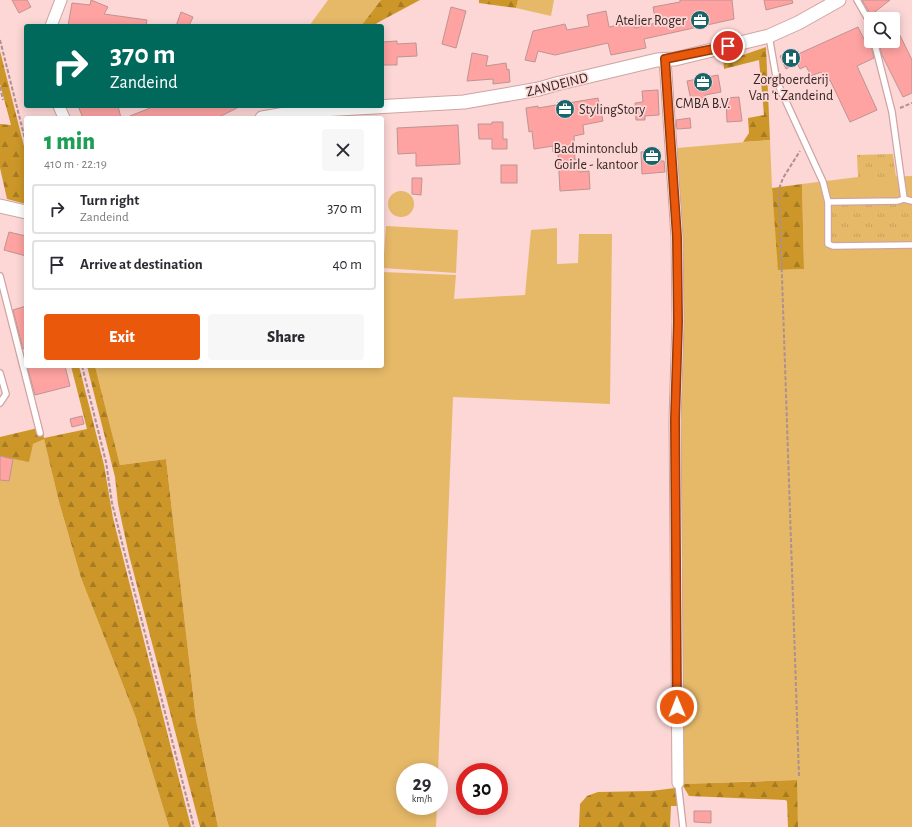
<!DOCTYPE html>
<html lang="en">
<head>
<meta charset="utf-8">
<style>
	body { margin:0; font-family:"Alegreya Sans",sans-serif; background:#f7f7f7; color:#2b2b33; height:100vh; display:flex; flex-direction:column; font-size:15px; white-space:nowrap }
	* { box-sizing:border-box; margin:0 }
	p { font-size:13px; color:#7c7c81 }
	.icon { flex:none; width:22px; height:22px; fill:none; stroke:currentColor; stroke-width:2; stroke-linecap:round; stroke-linejoin:round }
	.map { position:relative; flex:1; overflow:hidden }
	.sheet { position:absolute; left:24px; top:116px; width:360px; height:252px; display:flex; flex-direction:column; background:#fff; border-radius:4px; box-shadow:0 2px 10px #0003 }
	.sheet>* { flex:none }
	.top-card { position:absolute; left:24px; top:24px; width:360px; height:84px; border-radius:4px; box-shadow:0 2px 10px #0003; background:#00695c; color:#fff; overflow:hidden }
	.controls { position:absolute; left:864px; top:12px; display:grid; gap:8px }
	.controls a { display:grid; place-items:center; width:36px; height:36px; border-radius:4px; background:#fff; box-shadow:0 2px 10px #0003; font-size:20px }
	.speed { position:absolute; left:396px; top:763px; display:flex; gap:8px; font-size:20px; font-weight:700; text-align:center }
	.speed>* { display:grid; place-content:center; width:52px; height:52px; border-radius:50%; background:#fff; box-shadow:0 2px 10px #0003; line-height:1 }
	.speed small { font-size:10px; font-weight:400 }
	.speed .limit { border:6px solid #d22; background:#fff; color:#111 }
	.pin { position:absolute; display:grid; place-items:center; width:34px; height:34px; color:#fff; margin:-17px; border:2px solid #fff; border-radius:50%; box-shadow:0 1px 4px #0007 }
	.me { position:absolute; width:44px; margin:-22px; rotate:359deg; stroke-linejoin:round; filter:drop-shadow(0 0 3px #0008) }
	.turn { display:flex; align-items:center; gap:14px; height:84px; padding:0 20px; font-size:18px }
	.turn .icon { width:52px; height:52px; stroke-width:2.5 }
	.turn b { display:block; font-size:28px; line-height:34px }
	.round { display:grid; place-items:center; flex:none; width:42px; height:42px; border-radius:4px; background:#f7f7f7 }
	.headline { display:flex; align-items:center; justify-content:space-between; height:68px; padding:0 20px }
	h1 { font-size:24px; font-weight:800; line-height:30px; color:#1e9e55 }
	.action { display:flex; gap:8px; margin-top:auto; padding:8px 20px }
	.action a { flex:1; height:46px; border-radius:4px; background:#ea580c; color:#fff; font-size:16px; font-weight:800; line-height:46px; text-align:center }
	.action a+a { background:#f7f7f7; color:#2b2b33 }
	ul { padding:0; list-style:none }
	li { display:flex; align-items:center; gap:12px; height:50px; margin:0 8px 6px; padding:0 12px; border:2px solid #e1e1e2; border-radius:4px }
	li div { flex:1 }
	li b { display:block; font-size:15px }
	li em { font-style:normal }
	.map>svg:first-child { display:block }
	.green { fill:#e6b969 }
	.forest { fill:url(#forest-firs) }
	.park { fill:url(#park-tufts) }
	.building { fill:#fea3a1; stroke:#bd9492 }
	.lines { fill:none; stroke-linecap:round; stroke-linejoin:round }
	.service-casing { stroke:#cfa4a2; stroke-width:8 }
	.minor-casing { stroke:#cfa4a2; stroke-width:13 }
	.tertiary-casing { stroke:#cfa4a2; stroke-width:15 }
	.path { stroke:#ad908f; stroke-width:2; stroke-dasharray:4 2; stroke-linecap:butt }
	.service { stroke:#fff; stroke-width:5.5 }
	.minor { stroke:#fff; stroke-width:11 }
	.tertiary { stroke:#fff; stroke-width:13 }
	.route-casing { stroke:#983908; stroke-width:10 }
	.route { stroke:#ea580c; stroke-width:7 }
	.labels { text-anchor:middle; stroke-width:3.5; stroke-linejoin:round; paint-order:stroke }
	.poi-label { font-size:14px; fill:#372726; stroke:#fcd7d6; text-anchor:end }
	.street-label { font-size:14px; fill:#372726; stroke:#fcd7d6 }
</style>
</head>
<body>
<div class="map">
<svg width="912" height="827" viewBox="0 0 912 827">
	<defs>
		<pattern id="forest-firs" width="22" height="20" patternUnits="userSpaceOnUse"><rect width="22" height="20" fill="#cc9728"/><path d="M5 1l3.5 6h-7zM16 11l3.5 6h-7z" fill="#a67b22"/></pattern>
		<pattern id="park-tufts" width="24" height="20" patternUnits="userSpaceOnUse"><rect width="24" height="20" fill="#e6b969"/><path d="M3 7l-1-3M5 7V3M7 7l1-3M15 17l-1-3M17 17v-4M19 17l1-3" fill="none" stroke="#c69f5b"/></pattern>
	</defs>
	<rect width="100%" height="100%" fill="#fcd7d6"/>
	<g class="green">
		<path d="M328,0h53l-20,26h-52z"/>
		<path d="M518,0h36l-3,16 -35,-8z"/>
		<path d="M770,140l2,48 7,82 25,-1 -2,-85 56,-7 54,-1v651h-114l-2,-47 -114,4 -2,-220 2,-243 -5,-173z"/>
		<circle cx="401" cy="204" r="13"/>
		<path d="M386,226l72,4 -2,43 -73,-5z"/>
		<path d="M557,228v36l21,-1 1,-29h33l-2,170 -157,-7 -15,375h-33v34h32l-1,21h-218l-22,-107 -30,-261 -46,6 -25,-99h287v-94l74,3 -2,24 71,-4 6,-65z"/>
		<path d="M44,438l15,64 22,76 55,140 33,109h-169v-371l33,-12z"/>
	</g>
	<g class="forest">
		<path d="M381,0h39l-43,23 -2,3h-14z"/>
		<path d="M479,0h39l-2,8 -37,-5z"/>
		<path d="M766,47l4,93 -27,2 6,-9 -1,-15 16,-3 -5,-55 -35,9 -1,-10 20,-4z"/>
		<path d="M0,51l26,103v50l-19,-5 -7,-31v-44l11,1 -11,-41z"/>
		<path d="M802,184l2,85 -26,1 -6,-82z"/>
		<path d="M71,366h8l25,99 9,53 78,309h-22l-33,-109 -55,-140 -22,-76 -15,-63 -11,5 -4,18 -29,-6v-19l42,-10 2,11 43,-9z"/>
		<path d="M87,366h8l25,99 46,-6 30,261 22,107h-18l-71,-272 -11,-51 -3,-27z"/>
		<path d="M797,780l1,47h-10l-1,-26 -2,-1 -96,-4 -7,-12z"/>
		<path d="M675,788l4,18h-8l-1,21h-91l1,-23 7,-8 11,-4 53,-1z"/>
	</g>
	<g class="park">
		<path d="M893,154l3,23h-38l-1,-22z"/>
		<path d="M837,203h75v40h-79l-3,-1 -1,-33z"/>
	</g>
	<g class="building">
		<path d="M12,0h15l4,7 -12,6z"/>
		<path d="M91,0l17,7 -4,7 43,6 -1,6h-78l4,-23 18,2z"/>
		<path d="M680,0h52l2,19 -90,20 2,9 -35,7 -3,-12 -53,12 -17,-4 -3,11 -10,-2 8,-29 32,-7 2,6 22,-4 -2,-11 19,-4 3,16 23,-5 3,6 21,-5 -3,-16 27,-5z"/>
		<path d="M764,0h28l1,3 -27,7z"/>
		<path d="M862,0h28l-19,15z"/>
		<path d="M451,7l15,4 -10,37 -14,-4z"/>
		<path d="M181,12l12,5 -4,9h-13z"/>
		<path d="M893,21l19,39v33l-9,4 -21,-42 -4,-14h15z"/>
		<path d="M858,27l7,14h5l4,17 -17,8 20,44 -27,12 -20,-42 -5,2 -4,-10 -10,4 -5,-10 -6,3 -3,-6 -11,6 -6,-13 14,-6 2,5z"/>
		<path d="M397,41v3l19,-1 1,13 -20,1v8h-15v-23z"/>
		<path d="M472,53l16,3 -2,10 20,-3 1,7 2,-1 1,13 -17,2v-5l-26,2z"/>
		<path d="M718,75l3,17 -16,3 2,7 -15,3 -5,-24z"/>
		<path d="M658,90l1,25 -14,1v4h-9l-1,-17 8,-1 -1,-11z"/>
		<path d="M739,97l3,24 -15,1 -1,-24z"/>
		<path d="M598,98l5,23 -20,4 1,9 -10,2 1,24h4v12l10,-1 1,18 -30,2 -2,-37 -5,-2v-6l-19,3 -2,-18 -3,1 -3,-24 12,-2v2z"/>
		<path d="M78,106h40l3,12h-38z"/>
		<path d="M155,106h86l-24,12h-92z"/>
		<path d="M690,118l1,10 -14,1 -1,-9z"/>
		<path d="M492,122h11v17h4v10h-15v-10h-13l-1,-15h14z"/>
		<path d="M458,125l2,39 -44,2v-13l-18,1 -1,-26z"/>
		<path d="M657,150l1,11h6l1,11 -23,2 -1,-22z"/>
		<rect x="501" y="165" width="16" height="18"/>
		<path d="M412,178h10l-1,17 -9,-1z"/>
		<path d="M9,232l17,4v20l-22,-6z"/>
		<path d="M26,306v42l-3,1 -10,-39z"/>
		<path d="M27,366h38l5,20 -35,9z"/>
		<path d="M82,416l2,8 -12,3 -2,-8z"/>
		<path d="M0,456l13,3 -4,22 -9,-1z"/>
		<path d="M694,811h17v12l-17,-1z"/>
	</g>
	<g class="lines">
		<defs>
			<g id="service">
				<path d="M857,0l12,21 2,9"/>
				<path d="M769,36l8,46 46,100 5,20v42l5,2 79,-1"/>
				<path d="M874,41l18,71 12,87"/>
				<path d="M828,202l70,-1 6,-2 8,2"/>
				<path d="M0,276l40,157"/>
				<path d="M0,373l6,21 -6,9"/>
				<path d="M678,783l5,44"/>
			</g>
			<g id="minor">
				<path d="M51,26l10,-26"/>
				<path d="M665,59l12,178 1,85 -3,98 3,363"/>
				<path d="M59,106l5,12"/>
			</g>
			<g id="tertiary">
				<path d="M262,118l41,-7 161,-9 75,-13 17,-5 101,-24 18,-1 94,-23 29,-13 41,-23"/>
				<path d="M0,206l26,6"/>
			</g>
		</defs>
		<use href="#service" class="service-casing"/>
		<use href="#minor" class="minor-casing"/>
		<use href="#tertiary" class="tertiary-casing"/>
		<g class="path">
			<path d="M0,40l26,103"/>
			<path d="M0,87l3,13"/>
			<path d="M900,108l12,-5"/>
			<path d="M82,366l24,96 6,41 82,324"/>
			<path d="M799,776l-20,-587 4,-11 17,-27"/>
		</g>
		<use href="#service" class="service"/>
		<use href="#minor" class="minor"/>
		<use href="#tertiary" class="tertiary"/>
	</g>
	<g class="lines">
		<defs>
			<path id="route" d="M677,707l-2,-287 3,-98 -1,-85 -12,-178 63,-13"/>
		</defs>
		<use href="#route" class="route-casing"/>
		<use href="#route" class="route"/>
	</g>
	<defs>
		<symbol id="office-disc" viewBox="-11 -11 22 22"><circle r="9.5" fill="#17656a" stroke="#fcd7d6"/><path d="M-6-3h4V-5.5h4V-3h4V5H-6ZM-1-4.5V-3h2v-1.5ZM-6 0V1H6V0Z" fill="#fff"/></symbol>
		<symbol id="hospital-disc" viewBox="-11 -11 22 22"><circle r="9.5" fill="#17656a" stroke="#fcd7d6"/><path d="M-5-5h3v3.5h4V-5h3V5h-3V1.5h-4V5h-3Z" fill="#fff"/></symbol>
	</defs>
	<g fill-rule="evenodd">
		<use href="#office-disc" x="689" y="9" width="22" height="22"/>
		<use href="#hospital-disc" x="780" y="47" width="22" height="22"/>
		<use href="#office-disc" x="692" y="71" width="22" height="22"/>
		<use href="#office-disc" x="554" y="98" width="22" height="22"/>
		<use href="#office-disc" x="641" y="145" width="22" height="22"/>
	</g>
	<g class="labels">
		<g class="poi-label">
			<text x="686" y="25">Atelier Roger</text>
			<text x="791" y="84" text-anchor="middle">Zorgboerderij<tspan x="791" dy="16">Van 't Zandeind</tspan></text>
			<text x="703" y="108" text-anchor="middle">CMBA B.V.</text>
			<text x="579" y="114" text-anchor="start">StylingStory</text>
			<text x="638" y="153">Badmintonclub<tspan x="638" dy="16">Goirle - kantoor</tspan></text>
		</g>
		<g class="street-label">
			<text transform="translate(557 84) rotate(-14)" y="5">ZANDEIND</text>
		</g>
	</g>
</svg>
<div class="controls">
<a><svg class="icon" aria-label="search" viewBox="0 0 24 24"><circle cx="10" cy="10" r="6"/><path d="M15 15l6 6"/></svg></a>
</div>
<div class="speed"><div>29<small>km/h</small></div><div class="limit">30</div></div>
<div class="pin" style="left:728px;top:46px;background:#d93025"><svg class="icon" aria-label="arrive" viewBox="0 0 24 24"><path d="M6 21V4h12l-3 4 3 4H6"/></svg></div>
<svg class="me" style="left:677px;top:707px" viewBox="-20 -20 40 40"><circle r="17" fill="#ea580c" stroke="#fff" stroke-width="3"/><path d="M0-11L8 9 0 5-8 9z" fill="#fff"/></svg>
<div class="top-card">
<div class="turn"><svg class="icon" aria-label="right" viewBox="0 0 24 24"><path d="M7 20v-9h11M14 6l5 5-5 5"/></svg><div><b>370 m</b>Zandeind</div></div>
</div>
<section class="sheet">
<div class="headline"><div><h1>1 min</h1><p>410 m · 22:19</p></div><a class="round"><svg class="icon" aria-label="close" viewBox="0 0 24 24"><path d="M6 6l12 12M18 6L6 18"/></svg></a></div>
<ul>
<li><svg class="icon" aria-label="right" viewBox="0 0 24 24"><path d="M7 20v-9h11M14 6l5 5-5 5"/></svg><div><b>Turn right</b><p>Zandeind</p></div><em>370 m</em></li>
<li><svg class="icon" aria-label="arrive" viewBox="0 0 24 24"><path d="M6 21V4h12l-3 4 3 4H6"/></svg><div><b>Arrive at destination</b></div><em>40 m</em></li>
</ul>
<div class="action"><a>Exit</a><a>Share</a></div>
</section>
</div>
</body>
</html>
